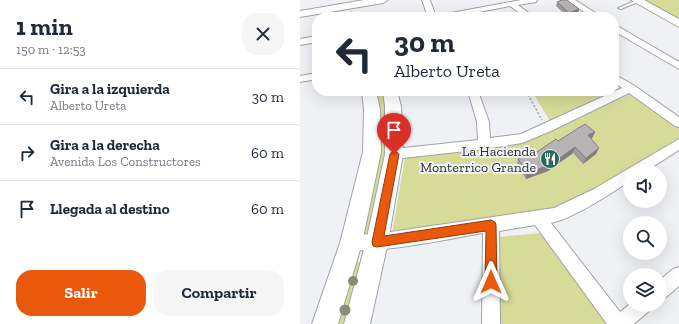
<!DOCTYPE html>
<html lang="es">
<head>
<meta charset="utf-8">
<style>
	body { margin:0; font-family:"Zilla Slab",serif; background:#f6f6f7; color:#1f2937; height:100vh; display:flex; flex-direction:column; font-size:15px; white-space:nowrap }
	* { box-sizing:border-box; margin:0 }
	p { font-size:13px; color:#747a83 }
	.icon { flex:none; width:22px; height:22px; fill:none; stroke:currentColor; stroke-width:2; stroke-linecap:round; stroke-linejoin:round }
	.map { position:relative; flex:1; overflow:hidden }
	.side { display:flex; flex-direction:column; background:#fff; width:300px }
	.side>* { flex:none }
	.top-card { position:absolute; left:12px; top:12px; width:307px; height:84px; border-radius:16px; box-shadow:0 4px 16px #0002; background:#fff; color:#1f2937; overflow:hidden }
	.tools { position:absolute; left:323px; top:164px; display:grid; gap:8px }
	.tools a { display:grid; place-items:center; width:44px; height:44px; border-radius:50%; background:#fff; box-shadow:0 4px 16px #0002; font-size:20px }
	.pin { position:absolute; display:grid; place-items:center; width:34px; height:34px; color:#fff; margin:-41px -17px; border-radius:50% 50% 50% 0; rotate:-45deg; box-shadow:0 0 4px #0007 }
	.pin .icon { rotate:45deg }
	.me { position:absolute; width:44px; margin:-22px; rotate:0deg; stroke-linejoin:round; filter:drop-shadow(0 0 3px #0008) }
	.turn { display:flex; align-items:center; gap:14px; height:84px; padding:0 16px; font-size:18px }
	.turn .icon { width:52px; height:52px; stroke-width:2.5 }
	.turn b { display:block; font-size:28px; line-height:34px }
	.round { display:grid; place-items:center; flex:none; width:42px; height:42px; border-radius:16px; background:#f6f6f7 }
	.headline { display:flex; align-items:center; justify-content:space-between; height:68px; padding:0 16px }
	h1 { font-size:24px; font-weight:800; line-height:30px }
	.action { display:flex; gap:8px; margin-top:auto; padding:8px 16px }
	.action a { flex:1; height:46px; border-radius:16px; background:#ea580c; color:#fff; font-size:16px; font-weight:800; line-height:46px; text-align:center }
	.action a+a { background:#f6f6f7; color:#1f2937 }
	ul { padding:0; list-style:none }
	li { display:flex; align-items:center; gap:12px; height:56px; padding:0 16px; border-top:1px solid #e0e1e3 }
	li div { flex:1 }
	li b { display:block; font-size:15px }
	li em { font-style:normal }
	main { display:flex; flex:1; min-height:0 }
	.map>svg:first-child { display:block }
	.green { fill:#d6db97 }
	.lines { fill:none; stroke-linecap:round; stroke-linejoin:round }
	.lane-casing { stroke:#a1a2a6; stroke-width:2 }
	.street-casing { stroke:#a1a2a6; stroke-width:2 }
	.secondary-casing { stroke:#a1a2a6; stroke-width:2 }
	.path { stroke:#aeafb2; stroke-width:1.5; stroke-dasharray:2.5 1.5; stroke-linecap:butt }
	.lane { fill:#fff; fill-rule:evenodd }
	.street { fill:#fff; fill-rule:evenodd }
	.secondary { fill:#fff; fill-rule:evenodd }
	.tree { fill:#8a8c7b }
	.wall { fill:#9e9b9d }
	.shaded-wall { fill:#817e7f }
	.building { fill:#b8b4b6; stroke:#817e7f }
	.route { fill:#ea580c; stroke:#983908 }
	.labels { text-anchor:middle; stroke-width:4; stroke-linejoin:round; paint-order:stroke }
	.poi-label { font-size:14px; fill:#2f3031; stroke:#f0f1f5; text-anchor:end }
</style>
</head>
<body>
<main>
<section class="side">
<div class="headline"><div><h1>1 min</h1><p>150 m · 12:53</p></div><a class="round"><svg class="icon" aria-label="close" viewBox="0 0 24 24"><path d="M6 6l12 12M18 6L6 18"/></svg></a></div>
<ul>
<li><svg class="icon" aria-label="left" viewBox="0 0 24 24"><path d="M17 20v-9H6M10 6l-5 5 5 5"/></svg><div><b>Gira a la izquierda</b><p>Alberto Ureta</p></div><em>30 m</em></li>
<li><svg class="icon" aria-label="right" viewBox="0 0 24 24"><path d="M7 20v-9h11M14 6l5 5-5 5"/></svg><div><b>Gira a la derecha</b><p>Avenida Los Constructores</p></div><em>60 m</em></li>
<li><svg class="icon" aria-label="arrive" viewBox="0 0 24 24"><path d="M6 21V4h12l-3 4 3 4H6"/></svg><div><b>Llegada al destino</b></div><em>60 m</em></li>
</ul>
<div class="action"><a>Salir</a><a>Compartir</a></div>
</section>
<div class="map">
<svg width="379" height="324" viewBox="0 0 379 324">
	<rect width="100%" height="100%" fill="#f0f1f5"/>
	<g class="green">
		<path d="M342,0h37v20z"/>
		<path d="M73,91h10l5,34 -1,30 -16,79 -12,3z"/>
		<path d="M232,91h80l-62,30z"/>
		<path d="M332,93l47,34v11l-82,50 -48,23 -157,23 13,-77 114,-15 18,-4z"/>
		<path d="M241,233l66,91h-108l-1,-87z"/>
		<path d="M50,262h15l-16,62h-18z"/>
	</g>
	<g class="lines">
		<defs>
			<g id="lane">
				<path d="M337,0l3,1 -19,8 -3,-1z"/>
				<path d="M174,10h2l6,7h-4l-5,-6z"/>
			</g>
			<g id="street">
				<path d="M122,0h8l6,17 4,-2 81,-15h16l-1,2 -18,3 16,12h-9l-15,-11 -57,11h-25z"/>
				<path d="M266,0h9l27,17h-10z"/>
				<path d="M314,24l65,38v7l-65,-38z"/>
				<path d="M17,36v6l-17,3v-6z"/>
				<path d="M17,73v6l-17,3v-6z"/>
				<path d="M314,74l21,12 44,31v10l-4,-1 -46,-33 -78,38 -29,12 -38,6 -90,10 -5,-1 -1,-4 1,-4 5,-1 84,-9 -1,-18 -9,-31h10l11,31 1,16 31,-4 101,-46 -8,-6z"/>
				<path d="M379,139v11l-33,21h-16v10c-18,12 -58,38 -79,42l69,89 10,-8 22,1 -3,6 -15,13h-27l-72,-99 -36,6 1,93h-18l1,-91c-26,4 -117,24 -138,15l-2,-5 2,-5 6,-3 26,-1 177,-26 40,-19z"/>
				<path d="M379,267v19l-13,11 -6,3v-20l13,-11z"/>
			</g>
			<g id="secondary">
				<path d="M64,0h24l-5,3 -83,14v-6z"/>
				<path d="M331,0h13l35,19v8z"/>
				<path d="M62,91h14l4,19 1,42 -19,91 -24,81h-26l28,-81 23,-91 1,-42z"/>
				<path d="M83,91h14l4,15 2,48 -15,88 -18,82h-26l22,-82 19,-88v-48z"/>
			</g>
		</defs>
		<use href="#lane" class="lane-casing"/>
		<use href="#street" class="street-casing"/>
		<use href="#secondary" class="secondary-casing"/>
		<path class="path" d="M226,91l16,29"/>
		<use href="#lane" class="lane"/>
		<use href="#street" class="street"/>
		<use href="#secondary" class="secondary"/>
	</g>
	<g class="tree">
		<circle cx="53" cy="281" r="5"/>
		<circle cx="45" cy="310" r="5.5"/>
	</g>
	<g class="wall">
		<path d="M257,2l22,7 -1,5 -10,3 -12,-11z"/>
		<path d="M295,132l-3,6 -1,1 5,15 -13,10 -10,-11 -25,18 -22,8 -9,-14 1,-6 19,-7 21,-11z"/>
	</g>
	<g class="shaded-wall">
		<path d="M279,9l-1,5 -10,3 1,-4z"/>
		<path d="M295,132l-3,6 -7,4 3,-7z"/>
		<path d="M275,147l-2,6 -25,18 -22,8 1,-6z"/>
		<path d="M299,148l-3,6 -13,10 3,-6z"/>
	</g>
	<g class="building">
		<path d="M262,0h5l12,9 -10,4 -12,-11z"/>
		<path d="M285,124l10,8 -7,3 11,13 -13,10 -11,-11 -25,18 -23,8 -9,-14 15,-11 4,4 19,-13 2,2z"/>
	</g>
	<path class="route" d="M94,150l5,4 -15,82 107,-16 4,2 1,3 1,57 -2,4 -4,2 -4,-2 -2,-4 1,-51 -109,16 -4,-1 -1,-4 18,-88z"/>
	<defs>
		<symbol id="restaurant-disc" viewBox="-11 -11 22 22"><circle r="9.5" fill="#2a6955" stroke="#f0f1f5"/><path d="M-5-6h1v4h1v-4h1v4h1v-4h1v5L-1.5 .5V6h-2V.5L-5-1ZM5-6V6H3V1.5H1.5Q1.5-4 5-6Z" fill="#fff"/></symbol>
	</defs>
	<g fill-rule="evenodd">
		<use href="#restaurant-disc" x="239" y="148" width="22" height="22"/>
	</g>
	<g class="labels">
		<g class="poi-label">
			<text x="236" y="156">La Hacienda<tspan x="236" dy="16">Monterrico Grande</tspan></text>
		</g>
	</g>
</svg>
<div class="tools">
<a><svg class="icon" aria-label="sound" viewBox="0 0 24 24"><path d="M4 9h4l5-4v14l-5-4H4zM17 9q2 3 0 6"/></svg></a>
<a><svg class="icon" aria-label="search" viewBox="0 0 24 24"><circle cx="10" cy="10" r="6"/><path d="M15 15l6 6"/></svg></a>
<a><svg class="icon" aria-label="layers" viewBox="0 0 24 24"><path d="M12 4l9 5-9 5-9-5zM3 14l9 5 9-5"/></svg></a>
</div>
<div class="pin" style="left:94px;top:154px;background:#d93025"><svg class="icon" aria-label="arrive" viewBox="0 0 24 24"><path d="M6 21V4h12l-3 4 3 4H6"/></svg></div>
<svg class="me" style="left:191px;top:282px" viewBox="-20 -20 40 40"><path d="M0-17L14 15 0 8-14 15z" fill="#ea580c" stroke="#fff" stroke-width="4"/></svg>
<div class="top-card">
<div class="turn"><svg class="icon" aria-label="left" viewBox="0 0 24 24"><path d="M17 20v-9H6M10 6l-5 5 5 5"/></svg><div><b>30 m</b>Alberto Ureta</div></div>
</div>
</div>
</main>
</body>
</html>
